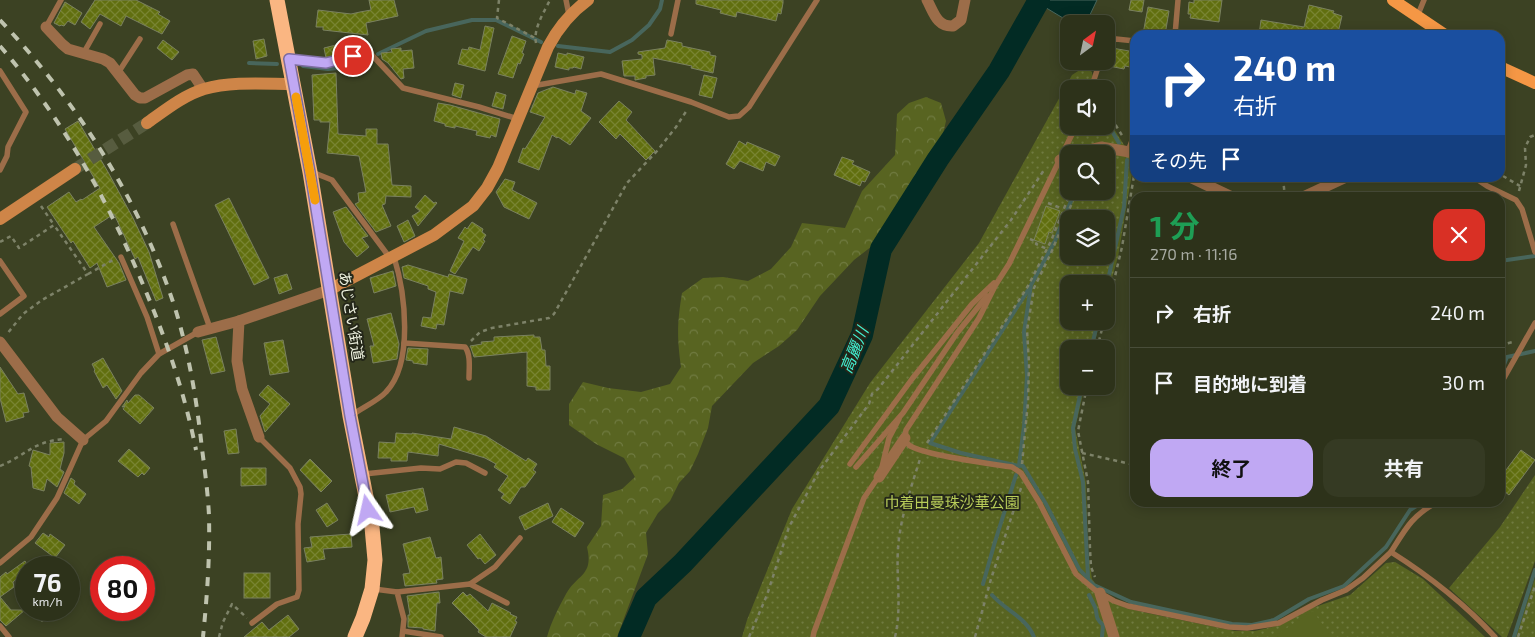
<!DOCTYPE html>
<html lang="ja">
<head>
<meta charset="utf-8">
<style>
	body { margin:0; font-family:"Exo 2","Noto Sans JP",sans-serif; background:#353a23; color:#f1f3f6; height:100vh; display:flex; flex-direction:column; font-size:19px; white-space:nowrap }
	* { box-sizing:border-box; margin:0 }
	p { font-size:16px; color:#a7aaa2 }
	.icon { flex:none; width:28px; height:28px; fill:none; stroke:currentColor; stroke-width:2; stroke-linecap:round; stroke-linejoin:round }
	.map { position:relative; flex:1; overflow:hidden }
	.drawer { position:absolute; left:1130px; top:192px; width:375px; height:315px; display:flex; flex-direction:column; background:#2d321a; border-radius:15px; box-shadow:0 2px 12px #0003,0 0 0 1px #484d39 }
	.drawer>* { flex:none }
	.hud { position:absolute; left:1130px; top:30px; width:375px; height:152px; border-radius:15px; box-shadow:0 2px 12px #0003,0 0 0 1px #484d39; background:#1a4fa0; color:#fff; overflow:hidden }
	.needle { width:32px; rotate:33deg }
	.fabs { position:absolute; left:1060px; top:15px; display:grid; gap:10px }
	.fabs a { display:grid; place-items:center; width:55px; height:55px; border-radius:10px; background:#2d321a; box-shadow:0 2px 12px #0003,0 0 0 1px #484d39; font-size:25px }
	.speed { position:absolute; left:15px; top:556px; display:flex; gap:10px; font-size:25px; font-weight:700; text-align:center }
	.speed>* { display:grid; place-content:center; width:65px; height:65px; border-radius:50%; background:#2d321a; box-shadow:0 2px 12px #0003,0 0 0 1px #484d39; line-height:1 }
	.speed small { font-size:12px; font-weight:400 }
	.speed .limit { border:8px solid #d22; background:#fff; color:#111 }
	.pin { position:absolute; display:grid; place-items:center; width:42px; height:42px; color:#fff; margin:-21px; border:2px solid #fff; border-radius:50%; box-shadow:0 1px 5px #0007 }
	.me { position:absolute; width:55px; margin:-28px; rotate:349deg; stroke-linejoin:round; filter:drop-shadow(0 0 4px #0008) }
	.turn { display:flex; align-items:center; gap:18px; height:105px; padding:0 20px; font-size:22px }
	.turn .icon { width:65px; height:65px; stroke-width:2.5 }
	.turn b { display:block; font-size:35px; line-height:42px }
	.then { display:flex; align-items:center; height:48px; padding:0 20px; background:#0003; gap:10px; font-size:19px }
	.round { display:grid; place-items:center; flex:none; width:52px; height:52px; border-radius:15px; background:#353a23 }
	.headline { display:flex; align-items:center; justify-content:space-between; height:85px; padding:0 20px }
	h1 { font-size:30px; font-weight:700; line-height:38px; color:#1e9e55 }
	.primary-button { display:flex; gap:10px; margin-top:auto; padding:10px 20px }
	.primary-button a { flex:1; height:58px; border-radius:15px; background:#c0a8f3; color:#111; font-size:20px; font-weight:700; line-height:58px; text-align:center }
	.primary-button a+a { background:#353a23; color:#f1f3f6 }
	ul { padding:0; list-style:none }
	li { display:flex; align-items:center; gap:15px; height:70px; padding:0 20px; border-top:1px solid #484d39 }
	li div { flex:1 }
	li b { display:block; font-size:19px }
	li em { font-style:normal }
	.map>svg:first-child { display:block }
	.green { fill:url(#green-dots); fill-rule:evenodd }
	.forest { fill:url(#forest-crowns) }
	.pitch { fill:#586421 }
	.water { fill:#022b24; stroke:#48665c }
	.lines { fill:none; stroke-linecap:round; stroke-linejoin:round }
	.stream { stroke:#48665c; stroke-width:4 }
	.river { stroke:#022b24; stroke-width:22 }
	.building { fill:url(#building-cross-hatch); stroke:#7a815f }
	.secondary-tunnel { stroke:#575c3f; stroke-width:12; stroke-dasharray:12 6; stroke-linecap:butt }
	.path { stroke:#7d8268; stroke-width:2.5; stroke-dasharray:4 4; stroke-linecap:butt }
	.lane { stroke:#9c6d49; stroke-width:5.5 }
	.street { stroke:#9c6d49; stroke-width:11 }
	.secondary { stroke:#ce8548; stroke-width:12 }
	.primary { stroke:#f59745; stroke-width:12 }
	.highway { stroke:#fab682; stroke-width:15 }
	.rail { stroke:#bfc3ae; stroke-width:4; stroke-dasharray:9 9; stroke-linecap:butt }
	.route-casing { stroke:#7d6d9e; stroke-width:12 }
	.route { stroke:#c0a8f3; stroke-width:9 }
	.slow { stroke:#f59e0b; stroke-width:9 }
	.labels { text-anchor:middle; stroke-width:4; stroke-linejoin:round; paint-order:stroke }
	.street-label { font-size:15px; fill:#edf1df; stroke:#242719 }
	.park-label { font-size:15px; fill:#b8cd59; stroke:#242719 }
	.water-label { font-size:16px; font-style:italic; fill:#42f0d2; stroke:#242719 }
</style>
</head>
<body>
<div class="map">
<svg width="1535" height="637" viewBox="0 0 1535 637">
	<defs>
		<pattern id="green-dots" width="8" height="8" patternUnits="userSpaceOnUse" patternTransform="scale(1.25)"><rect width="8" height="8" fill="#586421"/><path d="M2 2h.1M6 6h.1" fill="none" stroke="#707b41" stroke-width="1.8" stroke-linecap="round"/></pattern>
		<pattern id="forest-crowns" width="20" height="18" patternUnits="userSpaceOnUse" patternTransform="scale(1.25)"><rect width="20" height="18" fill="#586421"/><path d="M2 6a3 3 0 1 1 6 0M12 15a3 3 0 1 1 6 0" fill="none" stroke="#707b41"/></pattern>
		<pattern id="building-cross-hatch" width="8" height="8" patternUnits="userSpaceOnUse" patternTransform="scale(1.25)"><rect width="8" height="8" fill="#616f0f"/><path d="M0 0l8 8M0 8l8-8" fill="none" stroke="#788432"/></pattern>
	</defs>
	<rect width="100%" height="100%" fill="#3c4223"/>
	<g class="green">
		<path d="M1089,64l8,25h-28v37h37v-10l28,45 -16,96 -12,42v-15h-37v37h31l-7,28h-24v37h16l-10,42 11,55 2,69 4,27 15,21 19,8 21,5 88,18h20l25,-6 32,-17 38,-13 36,-32 9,-1 28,17 62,58h-743l5,-17 45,-111 78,-126 109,-140 93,-168zM1069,154h37v37h-37zM1069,219h37v37h-37z"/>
		<path d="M1535,475v86l-28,76h-5l-53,-49 51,-61z"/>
		<path d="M1535,578v59h-19z"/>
	</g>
	<path class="forest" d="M926,97l15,6 5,18 -6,26 -11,10 -37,55 -5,18 -11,13 -22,17 -34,36 -23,34 -18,16 -26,17 -41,43 -4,22 -10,26 -8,17 -11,12 -9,18 -12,12 -12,20 2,21 -31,83h-70c4,-15 12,-30 19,-43 11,-20 28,-18 21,-47l14,-21 2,-31 19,-6 13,-12 -11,-19 -28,-14 -27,-19v-21l14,-22 25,6 33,4 29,-8 11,-17c-4,-29 -4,-44 1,-74l21,-15 20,-1 25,4 23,-12 20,-22 11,-24 43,5 17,-37 33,-36 2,-41 12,-11z"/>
	<path class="pitch" d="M1313,611l18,26h-58z"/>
	<path class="water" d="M1033,0h64l-9,19v5h-15z"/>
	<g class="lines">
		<g class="stream">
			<path d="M558,46l52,6 22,-12 17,-15 11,-16 2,-9"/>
			<path d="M378,54l48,-23 46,-11h24l45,22"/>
			<path d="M249,63l28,1"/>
			<path d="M303,66l25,3 10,-1 29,-10"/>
			<path d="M1093,67v-6"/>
			<path d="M1106,121l13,22"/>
			<path d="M1134,145l1,1"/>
			<path d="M1075,191l-20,50 -24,44 -7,47 3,44 -3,50 -5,39 4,1 23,38 33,65 15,16 37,17 101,22 20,1 22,-5 35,-21 35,-13 42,-39 24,-37 13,-8"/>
			<path d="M1500,261l35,-5"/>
			<path d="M1106,289l18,-82 3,-47"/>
			<path d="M1091,349l7,-28"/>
			<path d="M1500,375l7,-18 28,-6"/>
			<path d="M1082,386l-9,42 2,21 8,33 5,95"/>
			<path d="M1019,466l-58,-13 -31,-10 100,-156"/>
			<path d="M983,584l11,-39 22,-70"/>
			<path d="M992,595c13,15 34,22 42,42"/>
			<path d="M1089,595c2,4 4,8 6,12 3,8 -1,10 8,18l-1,12"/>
			<path d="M1514,637l21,-67"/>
		</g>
		<path class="river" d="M629,637l17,-39 37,-35 146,-157 33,-71 19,-86 57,-90 61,-88 40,-71"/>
	</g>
	<g class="building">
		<path d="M95,0h41l24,12 -2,2 12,7 -8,13 -36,-18 -5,10 -21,-12 -10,15 -9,-7z"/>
		<path d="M369,0h25l4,16 -32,7 2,12 -45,-5v-3h-7l2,-17 33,4 9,-2 11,-2z"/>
		<path d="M696,0h87v3l-2,11 -3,-1 -2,8 -39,-9 -1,5 -16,-4 1,-3 -25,-6z"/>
		<path d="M1131,0h13l-2,12 -13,-2z"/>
		<path d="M1194,0h28l-3,22 -29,-4 1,-4h-3l1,-12 5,1z"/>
		<path d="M65,2l17,11 -7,12 -7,-4 -4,5 -3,-1 -1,1 -6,-3z"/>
		<path d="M1309,5l25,6 -1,2 9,3 -4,17 -10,-2v4h-69l2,-15 43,7z"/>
		<path d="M1148,7l21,4 -4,24 -22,-1z"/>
		<path d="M485,26l9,2 -9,43 -27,-7 4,-15 6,1 1,-3 11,3z"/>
		<path d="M512,36l14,5 -4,12 2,1 -4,10 -2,-1 -5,15 -15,-4z"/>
		<path d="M264,39l3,17 -11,3 -3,-18z"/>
		<path d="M163,40l16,12 -7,8 -15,-12z"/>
		<path d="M356,40l3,9 -33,9 -2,-10z"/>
		<path d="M667,40l15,3v3l28,6v3l6,1 -3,17 -22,-5 1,-2 -39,-8 2,17 -9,1v2l-11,2v-4h-11l-2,-15 20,-2v-4l-4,-1v-2l27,-4z"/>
		<path d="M401,48v3l11,-1 2,18 -11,1 1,9 -3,1 -13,-16 -6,-4 -1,-6 11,-1 -1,-3z"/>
		<path d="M1112,48l23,4v16l-10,-2 -1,3 -15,-3z"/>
		<path d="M558,53l9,2v-2l17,4 -3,12 -7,-2 -1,1h-4v2l-14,-3z"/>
		<path d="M336,73l2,61 28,2v-7h11v15h11l4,41 19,1v11l-25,-1 -1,8 -3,1 9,21 -15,6 -21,-28 4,-2 -1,-9 8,-1 -7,-36 -32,-3 3,-31h-10v-2h-6l-2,-45z"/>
		<path d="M704,75l13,3 -5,20 -13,-3z"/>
		<path d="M455,83l9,2 -3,13 -9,-3z"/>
		<path d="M553,87l22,7 1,-4 11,3 -6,18 10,7 -21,27 -12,-8 -1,1 -5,-3 -13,35 -21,-8 5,-14 2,1 20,-32 -15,-5 8,-19z"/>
		<path d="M496,92l10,3 -3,14 -11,-3z"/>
		<path d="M619,101l13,11 -6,8 29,31 -9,9 -26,-26 -4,5 -17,-17z"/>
		<path d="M438,103l12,2 50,14 -4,18 -5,-2 -1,3 -14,-3 1,-4 -22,-5v2l-10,-2v-2l-11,-3z"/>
		<path d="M78,121l30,51 25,46 16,34 14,46 -7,3 -18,-44 -3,2 -21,-45 -20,13 25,36 7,17 -19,7 -10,-24 -7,5 -17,-27 -2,2 -24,-36 22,-15 7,10 5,-3 1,1 18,-12 -35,-59z"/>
		<path d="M739,141l7,4 1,-3 33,14 -5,10 -9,-4 -3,9 -23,-10 -6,8 -8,-5z"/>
		<path d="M842,157l12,4 -2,3 18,8 -5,10 -3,-1 -2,5 -26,-11z"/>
		<path d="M505,179l10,3 -3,8 25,13 -8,16 -25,-12 -8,-15z"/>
		<path d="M425,195l9,8 2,-1 1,1 -19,23 -6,-10 8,-5 -5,-4z"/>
		<path d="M229,198l40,80 -15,7 -39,-80z"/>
		<path d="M1046,206l14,5 -8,22 -3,-1 -4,12 -11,-4z"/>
		<path d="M346,207l22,29 -6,2 7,9 -12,10 -13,-15 -11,-30z"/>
		<path d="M408,220l7,16 -11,6 -7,-16z"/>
		<path d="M472,222l11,7 -1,3 4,3 -3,5 2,1 -6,10 -6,-4 -18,27 -5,-3 14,-30 -6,-3 7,-11 2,2z"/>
		<path d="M408,265l40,12 1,-3 18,5 -4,15 -13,-3 -6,34 -7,-1 -1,5 -15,-3 2,-9 8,1 5,-26 -8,-3v-3l-24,-8 -2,-11z"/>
		<path d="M393,271l3,15 -22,7 -4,-15z"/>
		<path d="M287,274l5,15 -13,5 -5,-16z"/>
		<path d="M391,313l8,31 -2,15 -24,4 -3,-17h4l-7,-27z"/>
		<path d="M534,335v2h6l2,13h3l1,16h4v24h-14v-3l-9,-1v-34l-53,5 -3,-9 -1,-2 12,-2 -1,-2 13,-1v-4z"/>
		<path d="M216,337l9,34 -14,3 -9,-34z"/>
		<path d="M283,340l6,32 -19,3 -6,-32z"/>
		<path d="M408,348l20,1 -1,16 -14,-2v-2l-7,-1z"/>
		<path d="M103,358l19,33 -6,8 -9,-14 -4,3 -9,-17 1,-1 -3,-6z"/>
		<path d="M0,367l18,27 6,-1 5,19 -6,1 1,4 -18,5 -6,-24z"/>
		<path d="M268,385l22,19 -25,28 -5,-16 10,-12 -11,-9z"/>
		<path d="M135,395h4l15,13 -14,16 -17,-15 2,-3 -3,1 5,-7 1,3z"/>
		<path d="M454,427l32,9 40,25 2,-3 9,6 -4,6 3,2 -11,15h-4l-11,17 -9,-6 3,-4 -6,-4 10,-14 -14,-9 2,-3 -11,-6 -46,-14 -1,12 -30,-4 -1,9h-16v-3h-13l1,-16 16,1 1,-10 16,1v-1l39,6z"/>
		<path d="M236,429l3,24 -11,1 -4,-23z"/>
		<path d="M64,442v11l-4,16 4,3 -7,15 -10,-8 -3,12 -11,-3 -2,-21 -2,-1 4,-16 17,5v-12z"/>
		<path d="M129,449l21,19 -6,7 -2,-2 -4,4 -20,-16z"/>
		<path d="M1521,450l14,10 -26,35 -9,-7v-10z"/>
		<path d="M310,459l22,22 -11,11 -21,-22z"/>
		<path d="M241,468h25v17l-25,1z"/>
		<path d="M71,478l4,3 -1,3 12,10 -7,10 -15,-11z"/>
		<path d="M423,488l5,22 -12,3 -2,-6 -24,5 -4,-17z"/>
		<path d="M327,503l11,17 -11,7 -11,-17z"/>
		<path d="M548,503l5,13 -28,14 -6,-13z"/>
		<path d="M561,508l23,15 -9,14 -23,-15z"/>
		<path d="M43,533l6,4 1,-3 15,11 -10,13 -20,-15z"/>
		<path d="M351,534l1,13 -29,2 2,10 -18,3 -3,-14 8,-1 -2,-10z"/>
		<path d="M480,534l16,21 -11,9 -5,-6 -2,1 -11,-14z"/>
		<path d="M430,537l6,21 5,-1 2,22 -7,1 1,3 -32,3 -2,-12 7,-1 -7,-29z"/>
		<path d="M25,561l4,7h-3v3l-13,11 1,5 -14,10v-20l6,-5 1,2z"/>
		<rect x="244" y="573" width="26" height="25"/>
		<path d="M439,592l1,11h-3l-2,28 -12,-2v-1l-15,-1v-12h2l-3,-19z"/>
		<path d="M463,592l4,4 3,-2 18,17 4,-8 19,10 -1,1 7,3 -2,4 2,1 -7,15h-24l-8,-5 1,-2 -27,-27z"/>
		<path d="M0,597l11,13h14l-19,16 -6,-6z"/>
		<path d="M31,610h24l-13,12z"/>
		<path d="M288,615l11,14 -10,8h-45l18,-15 7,8z"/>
	</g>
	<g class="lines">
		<path class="secondary-tunnel" d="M75,169l72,-46"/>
		<g class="path">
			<path d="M499,0l-2,18 38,20"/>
			<path d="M536,43c-3,-14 8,-31 14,-43"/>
			<path d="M1106,103l6,16 11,18"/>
			<path d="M1503,176l17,10"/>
			<path d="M1283,178l2,20"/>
			<path d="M1519,191l7,-26 -1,-17 5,-11 5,-2"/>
			<path d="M1048,203l15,6"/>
			<path d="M41,206l13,19"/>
			<path d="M1030,239l7,3 -1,2 11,5"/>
			<path d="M0,242l11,-6 8,12 35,-23 34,49 -46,26 -19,14 -16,20"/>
			<path d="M88,274l25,-14"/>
			<path d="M1106,314l16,-67 13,-77"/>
			<path d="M471,341l9,-9 12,-4 57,-10 5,-4 73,-131 30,-32 19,-24 11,-17"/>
			<path d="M1500,345l13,-3"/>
			<path d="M1097,349l7,-28"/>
			<path d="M1087,386l-9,45 10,51 2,67 1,18 4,10"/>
			<path d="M927,443l101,-157 23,-45 20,-50"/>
			<path d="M1082,453l53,12"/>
			<path d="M1022,464l6,-62 1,-38 -2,-34 7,-42 17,-35 26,-62"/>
			<path d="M0,466c25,-10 32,-24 63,-27"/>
			<path d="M219,637l4,-15 9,-18 15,14"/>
			<path d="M749,637l18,-42 22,-68 30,-56 50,-67 3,-10 6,-5 133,-169 33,-50"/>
			<path d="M895,637c7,-29 1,-59 3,-88 2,-31 13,-61 22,-90"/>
			<path d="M975,637l16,-58 30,-91"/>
			<path d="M1518,637l17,-51"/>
		</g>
		<g class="lane">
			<path d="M566,0l3,15"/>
			<path d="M1417,17l7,-17"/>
			<path d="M46,27l15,-27"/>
			<path d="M671,34l7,-34"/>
			<path d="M1175,35l3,-35"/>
			<path d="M1106,45l10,-6 19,2"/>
			<path d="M83,54l17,-30"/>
			<path d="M289,59l37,4 41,-10h3l33,35 76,19 39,12"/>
			<path d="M0,71l26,41 -18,35 -1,9 -7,14"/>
			<path d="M118,73l22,-34"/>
			<path d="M532,86l69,-12 90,28 38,15 10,-1 10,-9 68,-107"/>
			<path d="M1091,89l9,-28"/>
			<path d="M1128,151l7,-18"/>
			<path d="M312,172l20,8 58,78"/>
			<path d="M1475,178l12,8 29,14 6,9 13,43"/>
			<path d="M173,224l37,104"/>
			<path d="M121,257l26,60 12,37"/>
			<path d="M0,261l24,35 -24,18"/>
			<path d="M994,288l-15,30 -73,112c-1,6 -2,11 3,15 12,10 83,19 103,22l9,6 18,29 37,72 19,16 19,11 14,5 101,21 18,1 32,-5 43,-23 24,-10 17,-12 28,-26c38,24 73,51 104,85"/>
			<path d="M993,289l16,-25 67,-138"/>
			<path d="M404,343l61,4c6,8 4,21 4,31"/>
			<path d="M1500,385l35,-62"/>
			<path d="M351,416c10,-8 27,-15 35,-24 28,-29 19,-100 8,-135"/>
			<path d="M850,464l62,-85 60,-75 22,-21"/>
			<path d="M856,467l47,-54 54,-80 30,-37"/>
			<path d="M882,467l7,-29 10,-19"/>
			<path d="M364,474l57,-6 19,1 16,-7 10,1 19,10"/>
			<path d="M1391,552c15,-24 21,-36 46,-50"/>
			<path d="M0,563l31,-26 26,-39 26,-58 23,-19 35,-48 18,-19 39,-22"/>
			<path d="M470,584l25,-17 25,-29"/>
			<path d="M374,589l23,3 7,27 -2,18"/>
			<path d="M397,592l73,-8 37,19"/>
			<path d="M252,623l25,-19 20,-7 2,-7 -1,-66 3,-30 -1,-7 -10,-19 -31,-31"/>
			<path d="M0,626l9,11"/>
			<path d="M403,631l38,6"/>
			<path d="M813,637l1,-5 50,-134 15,-22"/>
		</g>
		<g class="street">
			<path d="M927,0c7,13 10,27 26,26l8,-6 4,-20"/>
			<path d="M46,27l16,17 6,5 35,10 7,4 25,32 5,3h5l42,-23 6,-1 10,15"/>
			<path d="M1072,154l29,-7 34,6"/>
			<path d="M1060,160l9,-5"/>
			<path d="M1192,178l42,20"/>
			<path d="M1301,198l43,-20"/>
			<path d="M239,321l-2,40 5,28 17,48"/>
			<path d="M198,332l41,-11 90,-31"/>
			<path d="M0,342l57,75 26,23"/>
			<path d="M879,477l26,-39"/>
			<path d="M1100,593l14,44"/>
		</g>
		<g class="secondary">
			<path d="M147,123c17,-12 37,-28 57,-34 28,-8 61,-5 90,-5"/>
			<path d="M0,219l75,-50"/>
			<path d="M329,290l105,-55 39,-29 14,-18 11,-20 50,-121c10,-19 22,-34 40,-47"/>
		</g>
		<g class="primary">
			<path d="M1393,0l52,35"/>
			<path d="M1500,67l35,16"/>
		</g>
		<path class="highway" d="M277,0l33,172 40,244 22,111 3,33 -3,29 -9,29 -8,19"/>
		<g class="rail">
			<path d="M0,20c77,82 140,180 175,288 14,45 22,94 27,141 3,22 6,45 7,67 1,41 -2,81 -6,121"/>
			<path d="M0,46c62,72 108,154 144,241 22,52 41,107 52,163"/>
		</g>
	</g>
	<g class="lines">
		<defs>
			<path id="route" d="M353,56l-27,7 -37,-4 21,113 40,244 18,94"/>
		</defs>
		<use href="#route" class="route-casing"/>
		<use href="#route" class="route"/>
		<path class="slow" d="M296,97l19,103"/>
	</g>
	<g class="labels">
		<g class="street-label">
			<text transform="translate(351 316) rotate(81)" y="5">あじさい街道</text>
		</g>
		<g class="park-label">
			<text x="952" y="508">巾着田曼珠沙華公園</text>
		</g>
		<g class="water-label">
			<text transform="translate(854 350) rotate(-68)" y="6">高麗川</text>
		</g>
	</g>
</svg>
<div class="fabs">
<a><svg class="needle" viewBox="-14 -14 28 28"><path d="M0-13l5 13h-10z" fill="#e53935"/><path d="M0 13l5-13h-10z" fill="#a7aaa2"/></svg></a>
<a><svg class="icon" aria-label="sound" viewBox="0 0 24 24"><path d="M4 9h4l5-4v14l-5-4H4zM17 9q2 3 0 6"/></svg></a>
<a><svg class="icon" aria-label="search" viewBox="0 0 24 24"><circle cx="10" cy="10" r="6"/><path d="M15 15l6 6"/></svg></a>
<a><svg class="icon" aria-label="layers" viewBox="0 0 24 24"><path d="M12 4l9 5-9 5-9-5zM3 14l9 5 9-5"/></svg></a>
<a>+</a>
<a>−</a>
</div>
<div class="speed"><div>76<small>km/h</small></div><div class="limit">80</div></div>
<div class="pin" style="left:353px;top:56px;background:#d93025"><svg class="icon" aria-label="arrive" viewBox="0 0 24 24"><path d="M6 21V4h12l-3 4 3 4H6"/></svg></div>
<svg class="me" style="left:368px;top:510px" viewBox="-20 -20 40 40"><path d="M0-17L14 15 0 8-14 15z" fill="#c0a8f3" stroke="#fff" stroke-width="4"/></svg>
<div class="hud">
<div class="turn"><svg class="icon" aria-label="right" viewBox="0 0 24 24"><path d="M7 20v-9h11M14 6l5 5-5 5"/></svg><div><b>240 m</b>右折</div></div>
<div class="then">その先<svg class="icon" aria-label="arrive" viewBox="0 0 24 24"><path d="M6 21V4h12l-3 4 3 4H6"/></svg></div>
</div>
<section class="drawer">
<div class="headline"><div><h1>1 分</h1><p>270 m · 11:16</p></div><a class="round" style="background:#d93025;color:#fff"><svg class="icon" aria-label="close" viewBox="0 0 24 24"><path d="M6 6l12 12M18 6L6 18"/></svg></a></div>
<ul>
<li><svg class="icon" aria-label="right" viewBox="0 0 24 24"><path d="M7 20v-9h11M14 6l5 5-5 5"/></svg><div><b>右折</b></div><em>240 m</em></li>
<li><svg class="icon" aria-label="arrive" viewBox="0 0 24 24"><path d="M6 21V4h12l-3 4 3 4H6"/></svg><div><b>目的地に到着</b></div><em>30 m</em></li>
</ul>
<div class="primary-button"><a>終了</a><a>共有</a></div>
</section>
</div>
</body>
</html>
